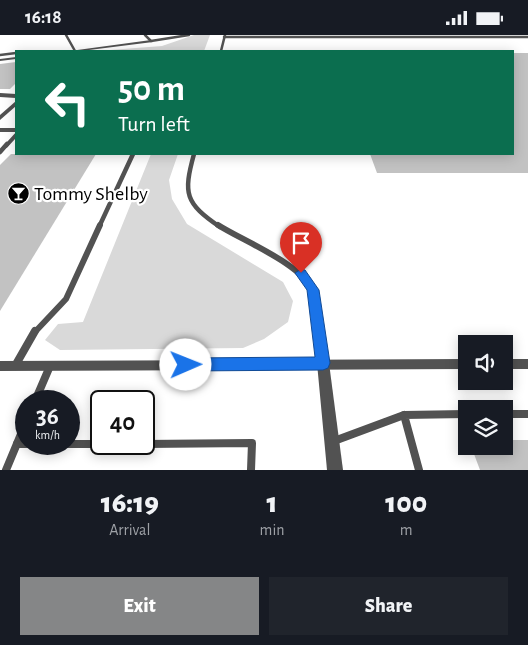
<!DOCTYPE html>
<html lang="en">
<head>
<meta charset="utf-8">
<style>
	body { margin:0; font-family:"Alegreya Sans",sans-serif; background:#20242c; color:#f1f3f6; height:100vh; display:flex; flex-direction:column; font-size:19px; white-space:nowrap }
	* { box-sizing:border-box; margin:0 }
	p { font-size:16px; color:#9ea1a6 }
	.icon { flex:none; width:28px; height:28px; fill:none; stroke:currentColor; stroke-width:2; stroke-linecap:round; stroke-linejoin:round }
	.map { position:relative; height:435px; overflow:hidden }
	.side { display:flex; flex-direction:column; background:#171b24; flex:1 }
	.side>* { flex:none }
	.banner { position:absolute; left:15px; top:15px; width:499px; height:105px; border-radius:0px; box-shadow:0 2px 12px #0003; background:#0b6e4f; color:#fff; overflow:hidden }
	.buttons { position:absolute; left:458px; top:300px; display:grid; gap:10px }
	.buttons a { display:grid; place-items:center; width:55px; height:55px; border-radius:0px; background:#171b24; box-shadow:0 2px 12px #0003; font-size:25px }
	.speed { position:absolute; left:15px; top:355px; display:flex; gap:10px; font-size:25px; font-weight:700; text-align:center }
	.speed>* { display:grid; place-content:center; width:65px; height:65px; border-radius:50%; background:#171b24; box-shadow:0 2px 12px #0003; line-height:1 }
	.speed small { font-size:12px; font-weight:400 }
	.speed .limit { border:2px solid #111; border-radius:8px; background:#fff; color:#111 }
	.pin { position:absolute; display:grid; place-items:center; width:42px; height:42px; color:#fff; margin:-51px -21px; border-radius:50% 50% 50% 0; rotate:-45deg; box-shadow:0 0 5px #0007 }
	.pin .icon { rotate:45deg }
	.me { position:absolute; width:55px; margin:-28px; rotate:89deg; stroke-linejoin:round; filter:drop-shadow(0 0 4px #0008) }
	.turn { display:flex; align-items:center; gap:18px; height:105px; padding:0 20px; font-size:22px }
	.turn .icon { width:65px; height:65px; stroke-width:2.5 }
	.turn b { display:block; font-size:35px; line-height:42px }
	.eta { display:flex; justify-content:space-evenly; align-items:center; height:85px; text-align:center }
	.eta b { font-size:30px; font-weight:800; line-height:35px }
	.button { display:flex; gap:10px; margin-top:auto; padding:10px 20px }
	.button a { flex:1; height:58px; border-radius:0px; background:#858687; color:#fff; font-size:20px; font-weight:800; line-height:58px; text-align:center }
	.button a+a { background:#20242c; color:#f1f3f6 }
	.status { display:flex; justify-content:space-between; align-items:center; height:35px; padding:0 25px; background:#171b24; direction:ltr }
	.status svg { height:14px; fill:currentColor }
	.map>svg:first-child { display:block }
	.green { fill:#d9d9d9 }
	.building { fill:#c2c2c2 }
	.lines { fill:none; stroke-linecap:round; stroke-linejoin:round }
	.service-far4 { stroke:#525252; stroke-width:2.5 }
	.service-far3 { stroke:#525252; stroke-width:4 }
	.service-far2 { stroke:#525252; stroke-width:4.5 }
	.service-far1 { stroke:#525252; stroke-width:6 }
	.service { stroke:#525252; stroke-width:8 }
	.minor { fill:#525252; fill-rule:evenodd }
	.tertiary { fill:#525252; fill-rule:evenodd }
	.route { fill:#1a73e8; stroke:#114b97 }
	.labels { text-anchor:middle; stroke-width:4.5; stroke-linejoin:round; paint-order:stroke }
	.poi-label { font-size:20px; fill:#000; stroke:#fff; text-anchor:start }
</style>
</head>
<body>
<div class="status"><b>16:18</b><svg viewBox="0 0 49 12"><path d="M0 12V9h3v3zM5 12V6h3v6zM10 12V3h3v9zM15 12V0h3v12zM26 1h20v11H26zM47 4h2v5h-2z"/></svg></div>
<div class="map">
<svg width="528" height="435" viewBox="0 0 528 435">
	<rect width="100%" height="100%" fill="#fff"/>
	<g class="green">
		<path d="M194,0h16l-6,16h-107l65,-5z"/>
		<path d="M151,119h27l-9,26 3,19 15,25 96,58 10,19 -5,21 -24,17 -21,9 -183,2 -15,-10 13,-16 25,-2z"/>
	</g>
	<g class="building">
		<path d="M512,18h16v120h-151l-7,-19h142z"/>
		<path d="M16,27v21l-6,6h-10v-25z"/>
		<path d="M11,119h85l-96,157v-146z"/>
		<path d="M504,405h24v30h-48l-9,-24h33z"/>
	</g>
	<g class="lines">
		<g class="service-far4">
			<path d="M66,0l9,16"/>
			<path d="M145,0l6,6 38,-6"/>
			<path d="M224,2h304"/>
			<path d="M221,16l4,-16"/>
			<path d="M0,20l16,-2"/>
		</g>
		<g class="service-far3">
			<path d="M0,60l16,1"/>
			<path d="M0,95h16"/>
			<path d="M6,111l10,-11"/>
		</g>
		<g class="service-far2">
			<path d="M0,117l7,-8"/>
			<path d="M194,119c-11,40 -9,49 26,73"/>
			<path d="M99,192l34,-73"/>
		</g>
		<g class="service-far1">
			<path d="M218,190c25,16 84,39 95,66 5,12 5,28 7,42"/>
			<path d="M34,298l32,-34 34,-74"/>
		</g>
		<g class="service">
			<path d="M319,296l4,32"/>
			<path d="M15,331l20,-35"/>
			<path d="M35,366l15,-35"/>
			<path d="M504,379h24"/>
			<path d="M334,406l70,-26"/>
			<path d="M17,409h92"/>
			<path d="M144,409l108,-1 -1,27"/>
			<path d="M6,435l20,-48"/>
			<path d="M419,435l-15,-55 62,-1"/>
		</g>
		<g class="minor">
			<path d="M151,5l2,2 -72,9h-11z"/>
			<path d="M16,22v2l-16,2v-2z"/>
			<path d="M16,66v5l-16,14v-5z"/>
			<path d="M323,323l5,1 1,4 14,107h-16l-10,-107 1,-4z"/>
		</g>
		<g class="tertiary">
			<path d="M466,324v10l-466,2v-10z"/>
			<rect x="504" y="324" width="24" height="10"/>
		</g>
	</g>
	<path class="route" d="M301,234l4,1 14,20 11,73 -2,5 -5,2 -137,1 -5,-2 -2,-4 2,-5 5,-2 129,-1 -8,-67 -12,-17z"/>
	<defs>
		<symbol id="bar-disc" viewBox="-11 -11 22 22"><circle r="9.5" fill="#000" stroke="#fff"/><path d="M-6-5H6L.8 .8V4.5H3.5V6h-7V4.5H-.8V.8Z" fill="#fff"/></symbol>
	</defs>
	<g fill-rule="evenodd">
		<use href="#bar-disc" x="6" y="146" width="25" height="25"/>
	</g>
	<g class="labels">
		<g class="poi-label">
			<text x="34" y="165">Tommy Shelby</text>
		</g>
	</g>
</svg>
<div class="buttons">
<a><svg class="icon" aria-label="sound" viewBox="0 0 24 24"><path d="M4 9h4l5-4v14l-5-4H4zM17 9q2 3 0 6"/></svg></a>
<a><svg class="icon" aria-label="layers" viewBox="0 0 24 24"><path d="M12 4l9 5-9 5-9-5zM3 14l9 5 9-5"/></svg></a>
</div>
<div class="speed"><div>36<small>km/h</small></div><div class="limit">40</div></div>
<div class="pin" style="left:301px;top:238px;background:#d93025"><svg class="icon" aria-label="arrive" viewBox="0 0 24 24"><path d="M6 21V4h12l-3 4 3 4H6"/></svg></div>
<svg class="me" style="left:186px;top:330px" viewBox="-20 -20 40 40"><circle r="19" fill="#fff"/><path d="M0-13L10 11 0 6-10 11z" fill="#1a73e8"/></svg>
<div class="banner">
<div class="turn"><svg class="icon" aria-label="left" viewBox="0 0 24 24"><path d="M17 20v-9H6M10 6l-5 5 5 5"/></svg><div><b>50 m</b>Turn left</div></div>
</div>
</div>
<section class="side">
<div class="eta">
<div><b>16:19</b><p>Arrival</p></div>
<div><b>1</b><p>min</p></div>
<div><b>100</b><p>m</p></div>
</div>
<div class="button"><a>Exit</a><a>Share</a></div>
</section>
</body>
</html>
